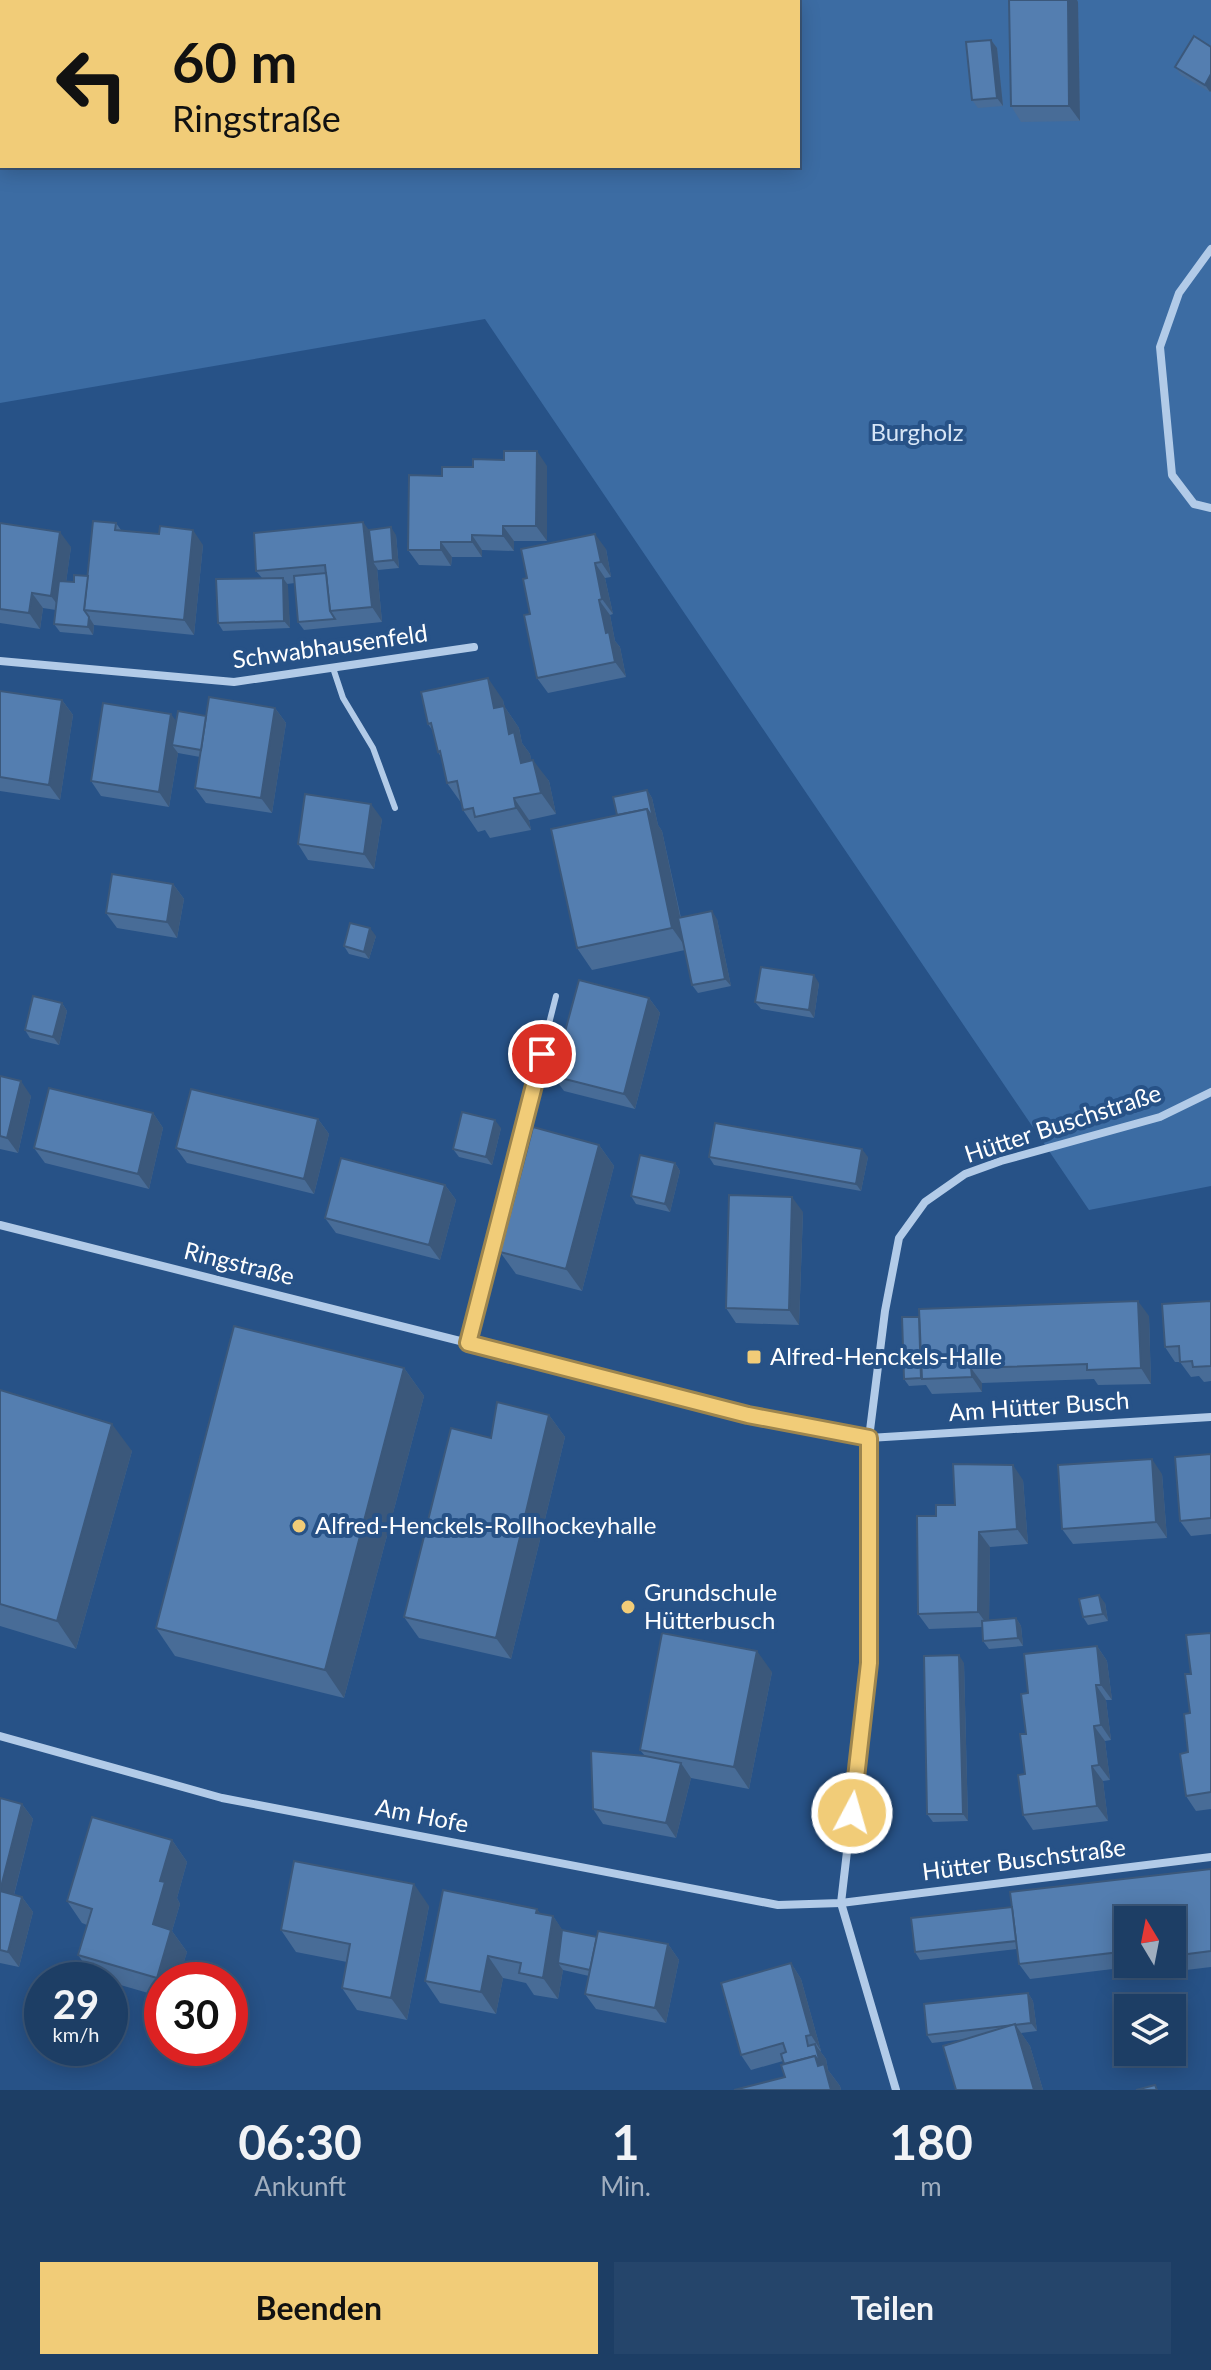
<!DOCTYPE html>
<html lang="de">
<head>
<meta charset="utf-8">
<style>
	body { margin:0; font-family:Lato,sans-serif; background:#25456b; color:#f1f3f6; height:100vh; display:flex; flex-direction:column; font-size:30px; white-space:nowrap }
	* { box-sizing:border-box; margin:0 }
	p { font-size:26px; color:#a0aebf }
	.icon { flex:none; width:44px; height:44px; fill:none; stroke:currentColor; stroke-width:2; stroke-linecap:round; stroke-linejoin:round }
	.map { position:relative; height:2090px; overflow:hidden }
	.sheet { display:flex; flex-direction:column; background:#1d3e65; flex:1 }
	.sheet>* { flex:none }
	.guide { position:absolute; left:0px; top:0px; width:800px; height:168px; box-shadow:0 4px 20px #0003,0 0 0 2px #3b5779; background:#f1cc78; color:#111; overflow:hidden }
	.needle { width:52px; rotate:350deg }
	.fabs { position:absolute; left:1114px; top:1906px; display:grid; gap:16px }
	.fabs a { display:grid; place-items:center; width:72px; height:72px; border-radius:0px; background:#1d3e65; box-shadow:0 4px 20px #0003,0 0 0 2px #3b5779; font-size:40px }
	.speed { position:absolute; left:24px; top:1962px; display:flex; gap:16px; font-size:40px; font-weight:700; text-align:center }
	.speed>* { display:grid; place-content:center; width:104px; height:104px; border-radius:50%; background:#1d3e65; box-shadow:0 4px 20px #0003,0 0 0 2px #3b5779; line-height:1 }
	.speed small { font-size:20px; font-weight:400 }
	.speed .limit { border:12px solid #d22; background:#fff; color:#111 }
	.pin { position:absolute; display:grid; place-items:center; width:68px; height:68px; color:#fff; margin:-34px; border:4px solid #fff; border-radius:50%; box-shadow:0 2px 8px #0007 }
	.me { position:absolute; width:88px; margin:-44px; rotate:6deg; stroke-linejoin:round; filter:drop-shadow(0 0 6px #0008) }
	.turn { display:flex; align-items:center; gap:28px; height:168px; padding:0 40px; font-size:36px }
	.turn .icon { width:104px; height:104px; stroke-width:2.5 }
	.turn b { display:block; font-size:56px; line-height:68px }
	.eta { display:flex; justify-content:space-evenly; align-items:center; height:136px; text-align:center }
	.eta b { font-size:48px; font-weight:700; line-height:56px }
	.action { display:flex; gap:16px; margin-top:auto; padding:16px 40px }
	.action a { flex:1; height:92px; border-radius:0px; background:#f1cc78; color:#111; font-size:32px; font-weight:700; line-height:92px; text-align:center }
	.action a+a { background:#25456b; color:#f1f3f6 }
	.map>svg:first-child { display:block }
	.green { fill:#3c6ca3; fill-rule:evenodd }
	.lines { fill:none; stroke-linecap:round; stroke-linejoin:round }
	.lane { stroke:#b2cbe8; stroke-width:6 }
	.street { stroke:#b2cbe8; stroke-width:8 }
	.wall { fill:#486c97; fill-rule:evenodd }
	.shaded-wall { fill:#3b587b }
	.building { fill:#547eb0; stroke:#3b587b; stroke-width:2 }
	.route-casing { stroke:#9d854e; stroke-width:20 }
	.route { stroke:#f1cc78; stroke-width:14 }
	.poi-dot { fill:#f1cc78; stroke:#275287; stroke-width:3 }
	.labels { text-anchor:middle; stroke-width:8; stroke-linejoin:round; paint-order:stroke }
	.park-label { font-size:24px; fill:#d6e5f6; stroke:#275287 }
	.street-label { font-size:24px; fill:#fff; stroke:#275287 }
	.poi-label { font-size:24px; fill:#fff; stroke:#275287; text-anchor:start }
</style>
</head>
<body>
<div class="map">
<svg width="1211" height="2090" viewBox="0 0 1211 2090">
	<rect width="100%" height="100%" fill="#275287"/>
	<path class="green" d="M0,0h1211v1186l-122,24 -604,-891 -485,84zM2,2h796v164h-796z"/>
	<g class="lines">
		<g class="lane">
			<path d="M333,668l10,30 30,50 22,60"/>
			<path d="M468,1343l88,-347"/>
		</g>
		<g class="street">
			<path d="M1211,249l-32,44 -19,54 12,128 22,29 17,4"/>
			<path d="M0,661l234,21 240,-35"/>
			<path d="M0,1225l468,118 171,46 109,26 121,23 342,-21"/>
			<path d="M0,1736l222,62 556,107 63,-2 370,-46"/>
			<path d="M896,2090l-55,-187 28,-240v-225l16,-127 14,-73 26,-36 40,-28 36,-13 159,-44 51,-25"/>
		</g>
	</g>
	<g class="wall">
		<path d="M1009,0h68l1,2 2,119 -59,1 -10,-16z"/>
		<path d="M991,40l6,8 6,58 -25,2 -6,-8z"/>
		<path d="M1211,47v44l-1,1 -29,-17 -6,-8z"/>
		<path d="M547,466v75h-33v10l-32,-1v7h-30l-1,9 -32,-1 -11,-15 34,-74z"/>
		<path d="M0,523l71,24 -5,35h8l14,-6 28,-53 5,7 82,15 -9,90 -100,-10 -1,10 -33,-3 -6,-8 2,-14 -13,-2 -3,21 -40,-6z"/>
		<path d="M369,530l27,5 3,33 -21,2 -1,-2 5,54 -78,8 -6,-8 -3,-39 -8,1 3,44 -67,3 -5,-8 44,-45 -6,-7z"/>
		<path d="M606,549l5,28 -6,1 8,36 -3,1 5,26 5,6 6,30 -78,16 -11,-15 -10,-100z"/>
		<path d="M0,691l62,9 11,15 -13,85 -60,-9z"/>
		<path d="M503,700l1,6 15,22 3,15 8,11 1,6 18,21 7,33 -27,6 2,10 -41,8 -5,-8 -7,2 -15,-22 -1,-6 -15,-21 -5,-24 -4,-7 -5,-21 -5,-7z"/>
		<path d="M275,708l11,15 -14,90 -66,-10 -11,-15 5,-31 -22,-4 -9,54 -68,-11 -10,-15 85,-60 30,-5z"/>
		<path d="M647,790l5,8 6,27 4,6 19,87 36,1 14,67 -33,7 -6,-8 -7,-35 -93,20 -15,-22 40,-133z"/>
		<path d="M382,819l-8,50 -66,-9 -10,-16z"/>
		<path d="M173,884l11,15 -7,39 -60,-10 -11,-15z"/>
		<path d="M376,936l-7,23 -20,-5 -5,-8z"/>
		<path d="M819,983l-5,35 -53,-9 -6,-7z"/>
		<path d="M649,998l11,15 -25,96 -71,-18 -11,-15z"/>
		<path d="M62,1003l5,8 -8,34 -29,-7 -5,-8z"/>
		<path d="M0,1076l31,20 -13,57 -18,-4z"/>
		<path d="M153,1113l10,15 -14,61 -104,-26 -11,-15z"/>
		<path d="M318,1119l11,15 -15,60 -127,-31 -11,-15z"/>
		<path d="M501,1128l-9,37 -33,-8 -6,-8z"/>
		<path d="M599,1145l15,21 -32,125 -66,-17 -16,-22z"/>
		<path d="M709,1157h159l-7,34 -147,-26z"/>
		<path d="M675,1163l5,8 -10,41 -34,-8 -5,-8z"/>
		<path d="M445,1185l11,15 -16,60 -104,-27 -11,-15z"/>
		<path d="M803,1212l-4,113 -63,-2 -10,-15z"/>
		<path d="M1211,1301v80l-7,1 -5,-6 -8,1 -11,-15h-5l-10,-15z"/>
		<path d="M1149,1316l2,68 -53,1 -4,-6 -112,4v9l-50,2 -6,-9 -17,1 -5,-7z"/>
		<path d="M404,1368l20,28 -80,302 -169,-42 -19,-28z"/>
		<path d="M0,1390l132,61 -56,198 -76,-23z"/>
		<path d="M549,1415l16,22 -54,222 -92,-21 -15,-21 87,-179z"/>
		<path d="M1211,1454v80l-20,2 -11,-15z"/>
		<path d="M1162,1474l5,64 -94,6 -11,-15z"/>
		<path d="M1023,1480l5,64 -38,3 -1,74 27,-3 5,8 2,20 -34,3 -6,-8 -1,-14 -53,2 -11,-15 18,-98 19,-11z"/>
		<path d="M1105,1603l3,18 -20,4 -5,-8z"/>
		<path d="M1211,1633v176l-15,2 -10,-15 4,-83 1,-39z"/>
		<path d="M1097,1646l10,15 5,39h-6l5,40 -6,1 5,39 -7,1 5,40 -75,9 -10,-15 3,-81z"/>
		<path d="M964,1663l4,158 -35,1 -6,-8z"/>
		<path d="M772,1672l-23,117 -58,-11 -15,60 -73,-14 -10,-15 52,-53 -5,-6z"/>
		<path d="M0,1798l22,6 11,15 -19,76 8,2 11,15 -14,55 -19,-4z"/>
		<path d="M172,1840l15,22 -10,36 3,6 -8,27 15,21 -9,28h-16v17l-52,-15v-2h-6l-10,-3 -16,-22 9,-30 -5,-2 -15,-22z"/>
		<path d="M1211,1869v98l-58,7 -7,-9 -116,14 -11,-15 -2,-15 -97,11 -5,-8 97,-45zM1128,1920h44v44h-44z"/>
		<path d="M429,1906l-22,114 -50,-10 -15,-22 5,-26 -51,-10 -15,-22z"/>
		<path d="M537,1909l3,5 13,2 9,14 35,7 71,7 11,16 -13,63 -70,-14 -11,-15 4,-18 -26,-6 -5,29 -24,-4 -8,-12 -23,-5 -7,36 -56,-11 -15,-22z"/>
		<path d="M791,1963l10,16 20,72h-1l6,8 2,11 12,16 1,4h-107l51,-13 -2,-16 -32,9 -10,-15z"/>
		<path d="M1028,1993l5,8 4,30 -16,2 9,13 13,44h-87l10,-51 -34,4 -5,-8z"/>
	</g>
	<g class="shaded-wall">
		<path d="M1068,0h9l1,2 2,119 -11,-15z"/>
		<path d="M991,40l6,8 6,58 -6,-8z"/>
		<path d="M1211,74v17l-1,1 -5,-7z"/>
		<path d="M537,451l10,15v75l-11,-15z"/>
		<path d="M363,522l11,15 -1,25 4,6 5,54 -10,-15z"/>
		<path d="M503,526l11,15v10l-11,-15z"/>
		<path d="M391,527l5,8 3,33 -6,-8z"/>
		<path d="M193,530l10,15 -9,90 -10,-15z"/>
		<path d="M60,532l11,15 -9,64 -11,-15z"/>
		<path d="M595,534l11,15 5,28 -10,-15z"/>
		<path d="M472,535l10,15v7l-10,-15z"/>
		<path d="M441,542l11,15 -1,9 -10,-16z"/>
		<path d="M595,563l10,15 8,36 -11,-15z"/>
		<path d="M283,578l5,7 2,43 -6,-7z"/>
		<path d="M32,593l11,15 -3,21 -11,-16z"/>
		<path d="M599,600l11,15 5,26 5,6 6,30 -11,-15 -9,-29z"/>
		<path d="M89,617l5,8 -1,10 -5,-8z"/>
		<path d="M488,678l15,22 1,6 15,22 3,15 8,11 6,30 -15,-21 -27,-55z"/>
		<path d="M62,700l11,15 -13,85 -11,-15z"/>
		<path d="M275,708l11,15 -14,90 -11,-15z"/>
		<path d="M171,714l11,15 -10,16 6,8 -9,54 -10,-15z"/>
		<path d="M533,760l16,21 7,33 -15,-21z"/>
		<path d="M647,790l5,8 6,27 4,6 25,118 -15,-21 -25,-119z"/>
		<path d="M514,798l15,22 2,10 -15,-22z"/>
		<path d="M371,804l11,15 -8,50 -10,-15z"/>
		<path d="M173,884l11,15 -7,39 -10,-16z"/>
		<path d="M712,911l5,8 14,67 -6,-7z"/>
		<path d="M370,928l6,8 -7,23 -5,-7z"/>
		<path d="M814,975l5,8 -5,35 -5,-8z"/>
		<path d="M649,998l11,15 -25,96 -11,-15z"/>
		<path d="M62,1003l5,8 -8,34 -6,-8z"/>
		<path d="M21,1081l10,15 -13,57 -11,-15z"/>
		<path d="M153,1113l10,15 -14,61 -11,-15z"/>
		<path d="M318,1119l11,15 -15,60 -10,-15z"/>
		<path d="M495,1120l6,8 -9,37 -6,-8z"/>
		<path d="M599,1145l15,21 -32,125 -16,-22z"/>
		<path d="M862,1149l6,8 -7,34 -5,-7z"/>
		<path d="M675,1163l5,8 -10,41 -5,-8z"/>
		<path d="M445,1185l11,15 -16,60 -11,-15z"/>
		<path d="M792,1197l11,15 -4,113 -10,-15z"/>
		<path d="M1138,1301l11,15 2,68 -10,-16z"/>
		<path d="M404,1368l20,28 -80,302 -19,-28z"/>
		<path d="M971,1368l11,15v9l-10,-15z"/>
		<path d="M549,1415l16,22 -54,222 -15,-21z"/>
		<path d="M112,1424l20,27 -56,198 -19,-28z"/>
		<path d="M1152,1459l10,15 5,64 -11,-16z"/>
		<path d="M1013,1465l10,15 5,64 -11,-15z"/>
		<path d="M979,1532l11,15 -1,80 -11,-15z"/>
		<path d="M1099,1595l6,8 3,18 -5,-7z"/>
		<path d="M1016,1618l5,8 2,20 -5,-8z"/>
		<path d="M1097,1646l10,15 5,39 -11,-15z"/>
		<path d="M757,1651l15,21 -23,117 -15,-22z"/>
		<path d="M959,1655l5,8 4,158 -5,-7z"/>
		<path d="M1096,1685l10,15 5,40 -10,-15z"/>
		<path d="M1094,1726l11,15 5,39 -11,-15z"/>
		<path d="M681,1763l10,15 -15,60 -10,-15z"/>
		<path d="M1092,1766l11,15 5,40 -11,-15z"/>
		<path d="M22,1804l11,15 -22,87 -11,-15z"/>
		<path d="M172,1840l15,22 -10,36 3,6 -8,27 15,21 -9,28h-16v5l-5,-7 -4,-54 7,-43z"/>
		<path d="M414,1884l15,22 -22,114 -16,-22z"/>
		<path d="M22,1897l11,15 -14,55 -11,-15z"/>
		<path d="M537,1909l14,20 2,-13 15,22 -10,25 5,7 -5,29 -15,-21 -7,-65z"/>
		<path d="M668,1944l11,16 -13,63 -11,-15z"/>
		<path d="M488,1956l15,22 -7,36 -15,-22z"/>
		<path d="M791,1963l10,16 20,72 -10,-16z"/>
		<path d="M1028,1993l5,8 4,30 -6,-8z"/>
		<path d="M1015,2024l15,22 13,44h-9z"/>
		<path d="M815,2044l11,15 2,11 12,16 1,4h-10l-13,-24 -3,-10z"/>
	</g>
	<g class="building">
		<path d="M1009,0h59l1,106h-58z"/>
		<path d="M1194,36l17,11v27l-6,11 -30,-18z"/>
		<path d="M991,40l6,58 -25,2 -6,-58z"/>
		<path d="M504,451h33l-1,75h-33v10l-31,-1v7h-31v8h-33l1,-75 33,1v-9h31v-8l31,1z"/>
		<path d="M93,521l23,2 -1,7 44,4 1,-8 33,4 -9,90 -100,-10z"/>
		<path d="M363,522l9,85 -42,4 -5,-46 -69,6 -2,-38z"/>
		<path d="M0,523l60,9 -9,64 -19,-3 -3,20 -29,-4z"/>
		<path d="M391,527l2,33 -20,2 -4,-32z"/>
		<path d="M595,534l6,28 -6,1 7,36 -3,1 7,33 3,-1 6,30 -78,16 -13,-63 6,-1 -7,-35 4,-1 -6,-29z"/>
		<path d="M326,573l4,38 5,8 -37,3 -4,-46z"/>
		<path d="M74,575l14,1 -4,34 5,7 -1,10 -34,-3 5,-43 15,1z"/>
		<path d="M283,578l1,43 -66,2 -2,-44z"/>
		<path d="M488,678l6,30 10,-2 5,28 5,-2 7,31 12,-3 8,33 -27,5 2,10 -41,9 -2,-9 -10,2 -6,-29 -10,2 -7,-32 -2,1 -7,-29 -3,1 -7,-32z"/>
		<path d="M0,691l62,9 -13,85 -49,-8z"/>
		<path d="M209,697l66,11 -14,90 -66,-10z"/>
		<path d="M103,703l68,11 -12,78 -68,-11z"/>
		<path d="M178,711l28,5 -5,34 -29,-5z"/>
		<path d="M647,790l6,28 -6,-9 -30,6 -4,-18z"/>
		<path d="M305,794l66,10 -7,50 -66,-10z"/>
		<path d="M647,809l25,119 -95,20 -26,-119z"/>
		<path d="M112,874l61,10 -6,38 -61,-9z"/>
		<path d="M712,911l13,68 -33,6 -14,-67z"/>
		<path d="M350,923l20,5 -6,24 -20,-6z"/>
		<path d="M761,967l53,8 -5,35 -54,-8z"/>
		<path d="M579,980l70,18 -25,96 -71,-18z"/>
		<path d="M33,996l29,7 -9,34 -28,-7z"/>
		<path d="M0,1076l21,5 -14,57 -7,-2z"/>
		<path d="M49,1088l104,25 -15,61 -104,-26z"/>
		<path d="M191,1089l127,30 -14,60 -128,-31z"/>
		<path d="M462,1112l33,8 -9,37 -33,-8z"/>
		<path d="M715,1123l147,26 -6,35 -147,-27z"/>
		<path d="M533,1127l66,18 -33,124 -66,-17z"/>
		<path d="M640,1155l35,8 -10,41 -34,-8z"/>
		<path d="M341,1158l104,27 -16,60 -104,-27z"/>
		<path d="M729,1195l63,2 -3,113 -63,-2z"/>
		<path d="M1138,1301l3,67 -54,2v-6l-116,4 1,9 -50,2 -3,-70z"/>
		<path d="M1211,1301v65l-18,1 -1,-6 -12,1 -1,-16 -14,1 -3,-43z"/>
		<path d="M902,1317h17l2,61 -17,1z"/>
		<path d="M234,1326l170,42 -79,302 -169,-42z"/>
		<path d="M0,1390l112,34 -55,197 -57,-17z"/>
		<path d="M497,1402l52,13 -53,223 -92,-21 47,-189 40,10z"/>
		<path d="M1211,1454v64l-31,3 -5,-64z"/>
		<path d="M1152,1459l4,63 -94,7 -4,-64z"/>
		<path d="M953,1464l60,1 4,64 -38,3 -1,80 -60,2 -1,-98h19v-11h19z"/>
		<path d="M1099,1595l4,19 -20,3 -4,-18z"/>
		<path d="M1016,1618l2,20 -35,3 -1,-20z"/>
		<path d="M662,1633l95,18 -23,116 -94,-17z"/>
		<path d="M1211,1633v159l-25,4 -6,-42 8,-2 -4,-38 6,-1 -5,-39h6l-5,-39z"/>
		<path d="M1097,1646l4,39h-5l5,40 -7,1 5,39 -7,1 5,40 -74,9 -5,-40 7,-1 -5,-40h6l-5,-40 7,-1 -4,-39z"/>
		<path d="M959,1655l4,159h-36l-3,-158z"/>
		<path d="M591,1751l54,5 36,7 -15,60 -73,-14z"/>
		<path d="M0,1798l22,6 -22,87 22,6 -14,55 -8,-2z"/>
		<path d="M92,1817l80,23 -12,41 5,1 -12,42 18,6 -14,48 -79,-23 14,-46 -25,-8z"/>
		<path d="M294,1861l120,23 -23,114 -49,-10 8,-44 -69,-14z"/>
		<path d="M1211,1869v82l-39,5v-36h-44v31l-109,13 -9,-72z"/>
		<path d="M443,1890l94,19 -1,4 17,3 -10,62 -24,-5 2,-10 -33,-7 -7,36 -56,-11z"/>
		<path d="M1012,1907l4,34 -101,11 -4,-34z"/>
		<path d="M562,1930l35,7 -7,33 -32,-7z"/>
		<path d="M598,1931l70,13 -13,64 -70,-14z"/>
		<path d="M791,1963l20,72 -5,1 2,10 7,-2 5,19 -5,-7 -31,8 -3,-10 5,-2 -3,-9 -42,12 -20,-72z"/>
		<path d="M1028,1993l3,30 -104,12 -3,-31z"/>
		<path d="M1015,2024l19,66h-78l-13,-44z"/>
		<path d="M815,2056l3,10 6,-2 7,26h-97l51,-13 -4,-12z"/>
		<path d="M1155,2085l2,5h-21z"/>
	</g>
	<g class="lines">
		<defs>
			<path id="route" d="M542,1054l-74,289 280,72 121,23v225l-17,150"/>
		</defs>
		<use href="#route" class="route-casing"/>
		<use href="#route" class="route"/>
	</g>
	<g class="poi-dot">
		<rect x="746" y="1349" width="16" height="16" rx="4"/>
		<circle cx="299" cy="1526" r="8"/>
		<circle cx="628" cy="1607" r="8"/>
	</g>
	<g class="labels">
		<g class="park-label">
			<text x="917" y="441">Burgholz</text>
		</g>
		<g class="street-label">
			<text transform="translate(330 647) rotate(-8)" y="8">Schwabhausenfeld</text>
			<text transform="translate(1063 1124) rotate(-18)" y="8">Hütter Buschstraße</text>
			<text transform="translate(239 1264) rotate(14)" y="8">Ringstraße</text>
			<text transform="translate(1039 1407) rotate(-4)" y="8">Am Hütter Busch</text>
			<text transform="translate(422 1816) rotate(11)" y="8">Am Hofe</text>
			<text transform="translate(1024 1860) rotate(-7)" y="8">Hütter Buschstraße</text>
		</g>
		<g class="poi-label">
			<text x="770" y="1365">Alfred-Henckels-Halle</text>
			<text x="315" y="1534">Alfred-Henckels-Rollhockeyhalle</text>
			<text x="644" y="1601">Grundschule<tspan x="644" dy="28">Hütterbusch</tspan></text>
		</g>
	</g>
</svg>
<div class="fabs">
<a><svg class="needle" viewBox="-14 -14 28 28"><path d="M0-13l5 13h-10z" fill="#e53935"/><path d="M0 13l5-13h-10z" fill="#a0aebf"/></svg></a>
<a><svg class="icon" aria-label="layers" viewBox="0 0 24 24"><path d="M12 4l9 5-9 5-9-5zM3 14l9 5 9-5"/></svg></a>
</div>
<div class="speed"><div>29<small>km/h</small></div><div class="limit">30</div></div>
<div class="pin" style="left:542px;top:1054px;background:#d93025"><svg class="icon" aria-label="arrive" viewBox="0 0 24 24"><path d="M6 21V4h12l-3 4 3 4H6"/></svg></div>
<svg class="me" style="left:852px;top:1813px" viewBox="-20 -20 40 40"><circle r="17" fill="#f1cc78" stroke="#fff" stroke-width="3"/><path d="M0-11L8 9 0 5-8 9z" fill="#fff"/></svg>
<div class="guide">
<div class="turn"><svg class="icon" aria-label="left" viewBox="0 0 24 24"><path d="M17 20v-9H6M10 6l-5 5 5 5"/></svg><div><b>60 m</b>Ringstraße</div></div>
</div>
</div>
<section class="sheet">
<div class="eta">
<div><b>06:30</b><p>Ankunft</p></div>
<div><b>1</b><p>Min.</p></div>
<div><b>180</b><p>m</p></div>
</div>
<div class="action"><a>Beenden</a><a>Teilen</a></div>
</section>
</body>
</html>
